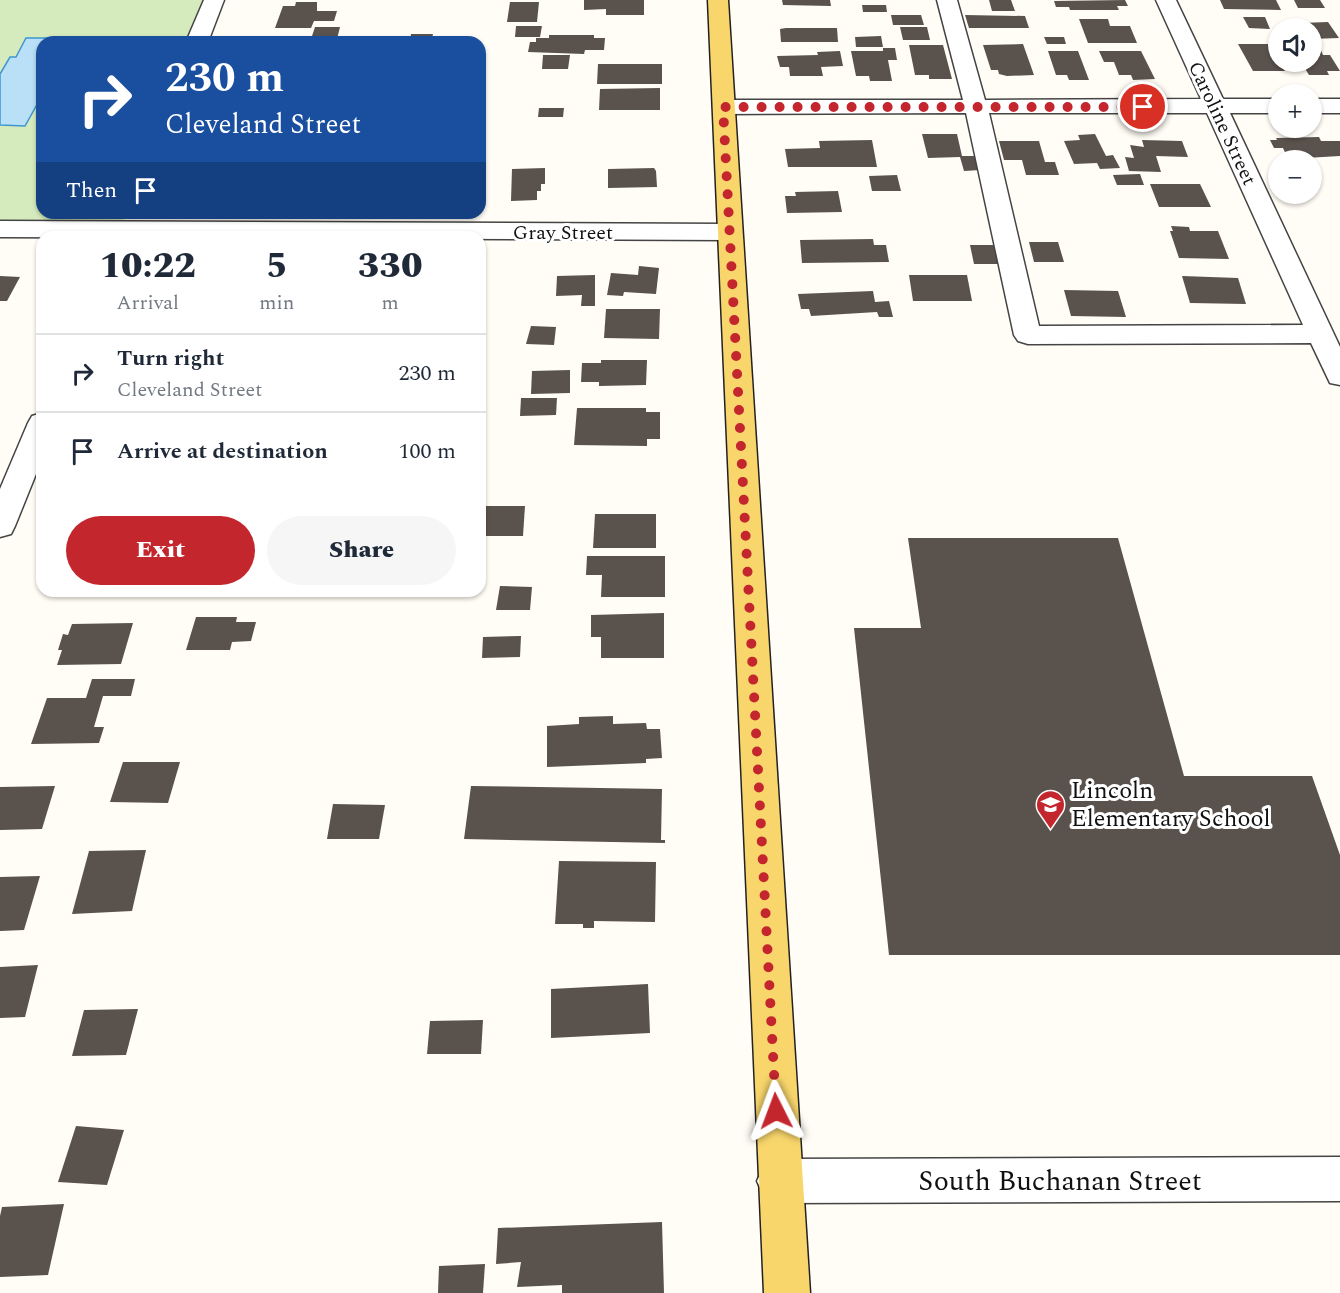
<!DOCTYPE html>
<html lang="en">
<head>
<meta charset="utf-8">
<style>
	body { margin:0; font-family:Spectral,serif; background:#f6f6f7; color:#1f2937; height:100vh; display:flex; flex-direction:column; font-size:22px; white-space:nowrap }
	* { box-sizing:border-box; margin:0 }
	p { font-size:20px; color:#747a83 }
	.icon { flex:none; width:33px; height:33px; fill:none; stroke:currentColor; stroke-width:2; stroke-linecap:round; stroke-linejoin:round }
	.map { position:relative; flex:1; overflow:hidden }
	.panel { position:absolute; left:36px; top:231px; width:450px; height:366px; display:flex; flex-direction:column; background:#fff; border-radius:18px; box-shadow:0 2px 4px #0004 }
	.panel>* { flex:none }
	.banner { position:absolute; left:36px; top:36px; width:450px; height:183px; border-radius:18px; box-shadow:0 2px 4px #0004; background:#1a4fa0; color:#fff; overflow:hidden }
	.tools { position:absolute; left:1268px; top:18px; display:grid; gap:12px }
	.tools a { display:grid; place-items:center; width:54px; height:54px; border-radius:50%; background:#fff; box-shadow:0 2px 4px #0004; font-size:30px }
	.pin { position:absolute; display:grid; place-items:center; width:51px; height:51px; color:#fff; margin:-26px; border:3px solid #fff; border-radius:50%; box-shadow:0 2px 6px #0007 }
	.me { position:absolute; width:66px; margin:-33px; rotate:357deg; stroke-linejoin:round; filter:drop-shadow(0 0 4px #0008) }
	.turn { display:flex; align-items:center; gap:21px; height:126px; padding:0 30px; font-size:27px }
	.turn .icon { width:78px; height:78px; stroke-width:2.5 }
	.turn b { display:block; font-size:42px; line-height:51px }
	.then { display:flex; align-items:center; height:57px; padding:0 30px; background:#0003; gap:12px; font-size:22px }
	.eta { display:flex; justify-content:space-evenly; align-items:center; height:102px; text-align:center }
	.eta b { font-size:36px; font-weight:800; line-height:42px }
	.action { display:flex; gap:12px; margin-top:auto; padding:12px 30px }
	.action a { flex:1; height:69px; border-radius:36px; background:#c4262e; color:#fff; font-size:24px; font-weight:800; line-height:69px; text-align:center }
	.action a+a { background:#f6f6f7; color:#1f2937 }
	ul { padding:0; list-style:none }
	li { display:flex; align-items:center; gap:18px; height:78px; padding:0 30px; border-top:2px solid #e0e1e3 }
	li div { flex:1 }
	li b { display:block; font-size:22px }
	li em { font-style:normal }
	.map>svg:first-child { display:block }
	.green { fill:#d5ebbd }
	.water { fill:#b9e0f7; stroke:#3f96cf; stroke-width:1.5 }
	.building { fill:#5a524d }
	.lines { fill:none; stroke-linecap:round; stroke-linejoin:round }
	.minor-casing { stroke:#444; stroke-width:3 }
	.major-casing { stroke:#222; stroke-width:3 }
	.minor { fill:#fff; fill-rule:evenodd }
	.major { fill:#f9d66b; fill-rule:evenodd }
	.route { stroke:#c4262e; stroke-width:10; stroke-dasharray:0 18 }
	.labels { text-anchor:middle; stroke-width:6; stroke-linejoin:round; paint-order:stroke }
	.far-street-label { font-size:20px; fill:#111; stroke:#fff }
	.poi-label { font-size:24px; fill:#111; stroke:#fff; text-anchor:start }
	.near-street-label { font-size:28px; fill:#111; stroke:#fff }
</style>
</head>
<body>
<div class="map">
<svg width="1340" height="1293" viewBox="0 0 1340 1293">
	<rect width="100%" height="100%" fill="#fffdf5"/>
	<path class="green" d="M0,0h214l-17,42h-155v171h85l-7,17 -120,-1z"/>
	<path class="water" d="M26,38h46l-2,4h-28v59h-3l-14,25 -25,-1v-51l10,-17h6z"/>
	<g class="building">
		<path d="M584,0h60v15h-38v-6l-22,1z"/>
		<path d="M782,0h48l1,6 -48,-1z"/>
		<path d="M989,0h22l4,11h-23z"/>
		<path d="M1125,0l3,6h-11l2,4h-49l-1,-3h-13l-2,-6z"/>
		<path d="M1220,0h56l5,10 -57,-1z"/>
		<path d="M1294,0h26l5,8h-27z"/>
		<path d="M296,2h21v9h20l-3,10h-20l-3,7h-36l8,-22h12z"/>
		<path d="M510,2h29l-2,20h-30z"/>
		<path d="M862,5h24l1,7h-24z"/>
		<path d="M891,15h30l3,10h-31z"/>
		<path d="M965,15l60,1 4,12h-60z"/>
		<path d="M1243,17h22l5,12 -21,-1z"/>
		<path d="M1079,19h29l2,7h20l7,17h-49z"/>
		<path d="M1328,22l11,16 -28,1v-11h-7l-3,-5z"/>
		<path d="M516,26h26l-2,11h-25z"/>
		<path d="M315,27h25l-3,12h-26z"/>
		<path d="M900,27h27l3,13h-27z"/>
		<path d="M786,28h51l1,14h-57l-1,-13z"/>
		<path d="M411,34h22l-2,8h-21z"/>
		<path d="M549,35h45v3h11l-1,12h-19l-1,4 -56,-2 2,-10h6v-4h13z"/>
		<path d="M881,36l2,11h-27l-1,-10z"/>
		<path d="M1044,37h20l2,7h-19z"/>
		<path d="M1023,44l11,31 -27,1 -8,-2 -1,-4h-7l-8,-25z"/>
		<path d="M1238,44h32l15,27h-32z"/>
		<path d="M909,45h34l9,34h-23v-4h-14z"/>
		<path d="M1319,46l4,9h7l10,16h-13l2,4h-20l-8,-13h10v-15z"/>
		<path d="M883,48h12l2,12h-9l4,21h-22l-1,-5h-13l-5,-25h32z"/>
		<path d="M840,51l3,15 -22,1 2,9h-33l-1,-9h-9l-3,-11 41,-1 -1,-3z"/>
		<path d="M1048,51h30l11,29h-20l-2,-5h-11z"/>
		<path d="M1099,51h42l14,28 -22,1 -2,-5h-12l-5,-13h-10z"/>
		<path d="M543,55h27l-2,14h-26z"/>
		<path d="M598,64h64v20h-65z"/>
		<path d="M660,88v22h-61l1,-21z"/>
		<path d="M539,108h25l-1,9h-25z"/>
		<path d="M922,134h35l5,22h15l4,14 -17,1 -4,-14 -32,1z"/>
		<path d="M1095,134l11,22 7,-1 7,13 -20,1 -3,-6 -23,1 -10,-23 16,-1 -2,-5z"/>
		<path d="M1319,137l2,4h19v15l-52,3 -5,-11h-9l-4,-8h7l-1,-2z"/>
		<path d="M872,140l5,27h-89l-3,-18 35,-1 -1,-7z"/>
		<path d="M1142,140l40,1 6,16 -32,-1 5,16 -32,-1 -4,-14 9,1 -4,-13 14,2z"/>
		<path d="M999,141h40l6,21h10l4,13h-33l-4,-15h-18z"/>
		<path d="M545,168v16h-4v7h-4v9l-26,1 1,-32z"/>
		<path d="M654,168l2,3 1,16 -49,1v-19z"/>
		<path d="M1140,174l4,11h-27l-4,-10z"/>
		<path d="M897,175l4,16h-29l-3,-15z"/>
		<path d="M1150,184h50l11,23h-52z"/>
		<path d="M838,191l4,21 -55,1 -2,-17h11l-1,-4z"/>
		<path d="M1171,226l18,1 1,4h28l11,28 -50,-1 -9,-27h3z"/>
		<path d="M873,239l1,6h12l3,17 -87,1 -2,-23z"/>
		<path d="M1029,242h29l6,20h-30z"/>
		<path d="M970,245h28l4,19h-28z"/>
		<path d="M639,266l20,2 -3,26 -32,-2 -1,4 -16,-1 4,-22 27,2z"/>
		<path d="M595,275v31h-14l1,-11 -26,1 1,-20z"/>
		<path d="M909,275h58l5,26h-59z"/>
		<path d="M0,276l20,1 -13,24h-7z"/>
		<path d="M1182,276l56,2 8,26 -56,-1z"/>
		<path d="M1064,290l54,1 8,26 -55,-1z"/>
		<path d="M873,291l2,11 14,-1 4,16h-14l-2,-5 -66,4 -2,-7h-8l-3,-15z"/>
		<path d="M606,309h54l-1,30 -55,-1z"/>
		<path d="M531,326l25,1 -2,18 -28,-1z"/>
		<path d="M601,360h46l-1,25 -47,1v-4h-18l1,-19h19z"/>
		<path d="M570,370v23l-39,1 1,-23z"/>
		<path d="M521,398h36l-1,17 -36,1z"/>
		<path d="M577,408h69v4h14v27h-13v7l-73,-1z"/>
		<path d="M485,506h40l-2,30h-41z"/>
		<path d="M595,514h61v34h-63z"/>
		<path d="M908,538h210l66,238h128l28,79v100h-451l-35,-327h67z"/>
		<path d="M587,556h78v41h-64l1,-22h-16z"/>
		<path d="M500,586l32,1 -2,23h-34z"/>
		<path d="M93,591h107l-1,3 -36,1 -71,-1z"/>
		<path d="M664,613v45h-63v-21h-10v-22z"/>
		<path d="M196,617h41l-1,5h20l-5,19 -19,1 -2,8h-44z"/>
		<path d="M133,623l-12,41 -64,1 5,-15h-4l5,-16 5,1 4,-11z"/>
		<path d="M521,636l-1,21 -38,1 1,-21z"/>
		<path d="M92,679h43l-4,17h-28l-9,31h10l-5,16 -68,1 16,-46h39z"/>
		<path d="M613,716v8l33,-1 1,6h13l2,29 -16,1v4l-99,4v-41l32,-2v-7z"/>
		<path d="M123,762h57l-12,41 -58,-1z"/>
		<path d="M55,786l-13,43 -42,1v-43z"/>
		<path d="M471,786l191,3 -1,51h4v3l-201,-4z"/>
		<path d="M333,804l52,1 -6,34h-52z"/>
		<path d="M146,850l-14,61 -60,3 17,-63z"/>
		<path d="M559,861l97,1 -1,60 -61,-1v7h-11v-4h-28z"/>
		<path d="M40,876l-16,54 -24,1v-54z"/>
		<path d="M38,965l-13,52 -25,1v-51z"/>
		<path d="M648,984l2,49 -99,5v-49z"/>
		<path d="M138,1009l-12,46 -54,1 12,-46z"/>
		<path d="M483,1020l-2,34h-54l3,-33z"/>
		<path d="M76,1126l48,4 -17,55 -49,-3z"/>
		<path d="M64,1204l-16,71 -48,2v-61l2,-9z"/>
		<path d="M662,1222l2,71h-102v-8l-45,2 4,-25 -25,2 2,-36z"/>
		<path d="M485,1264l-2,29h-45l1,-27z"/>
	</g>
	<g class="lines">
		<defs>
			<g id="minor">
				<path d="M204,0h20l-16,42h-22z"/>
				<path d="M937,0h20l28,100 216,-1 -45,-99h20l47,99h55v14h-48l110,234v38l-10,-2 -19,-40 -283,1 -10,-3 -4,-6 -48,-222 -242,1 -8,-2 -3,-5 3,-5 8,-2h239zM989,113h218l96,212 -264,1z"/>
				<rect x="1311" y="99" width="29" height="14"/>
				<path d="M0,221l729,3 9,3 4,5 -4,5 -9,3 -729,-3z"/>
				<path d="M42,413v46l-27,67 -4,8 -11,3v-48l28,-66 4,-7z"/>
				<path d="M1340,1157v44l-561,2 -15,-7 -7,-15 7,-15 15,-7z"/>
			</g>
			<path id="major" d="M708,0h20l82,1293h-46z"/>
		</defs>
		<use href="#minor" class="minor-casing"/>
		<use href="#major" class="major-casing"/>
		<use href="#minor" class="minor"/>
		<use href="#major" class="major"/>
	</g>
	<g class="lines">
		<path class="route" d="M776,1111l-53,-1004h420"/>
	</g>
	<defs>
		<symbol id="school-pin" viewBox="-11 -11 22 30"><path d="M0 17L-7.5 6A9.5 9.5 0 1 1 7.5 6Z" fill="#c4262e" stroke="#fff"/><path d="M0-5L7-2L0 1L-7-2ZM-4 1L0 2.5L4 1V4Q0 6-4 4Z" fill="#fff"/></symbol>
	</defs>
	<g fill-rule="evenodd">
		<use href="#school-pin" x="1034" y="788" width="33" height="45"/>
	</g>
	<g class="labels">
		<g class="far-street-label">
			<text transform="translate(1223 123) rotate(65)" y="7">Caroline Street</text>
			<text x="563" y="239">Gray Street</text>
		</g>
		<g class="poi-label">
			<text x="1071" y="798">Lincoln<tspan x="1071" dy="28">Elementary School</tspan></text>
		</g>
		<g class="near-street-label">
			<text x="1060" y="1190">South Buchanan Street</text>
		</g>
	</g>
</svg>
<div class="tools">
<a><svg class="icon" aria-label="sound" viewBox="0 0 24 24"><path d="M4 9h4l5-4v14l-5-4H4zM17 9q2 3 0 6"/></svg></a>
<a>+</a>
<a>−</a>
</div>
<div class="pin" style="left:1143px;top:107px;background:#d93025"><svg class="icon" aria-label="arrive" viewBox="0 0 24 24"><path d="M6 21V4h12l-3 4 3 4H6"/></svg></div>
<svg class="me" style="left:776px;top:1111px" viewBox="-20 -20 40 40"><path d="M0-17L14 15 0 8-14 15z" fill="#c4262e" stroke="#fff" stroke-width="4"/></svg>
<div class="banner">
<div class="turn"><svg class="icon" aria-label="right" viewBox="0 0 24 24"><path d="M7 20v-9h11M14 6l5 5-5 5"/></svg><div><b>230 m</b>Cleveland Street</div></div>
<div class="then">Then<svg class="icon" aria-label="arrive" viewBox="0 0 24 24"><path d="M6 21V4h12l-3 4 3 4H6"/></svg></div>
</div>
<section class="panel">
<div class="eta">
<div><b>10:22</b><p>Arrival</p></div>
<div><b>5</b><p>min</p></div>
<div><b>330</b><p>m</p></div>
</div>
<ul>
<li><svg class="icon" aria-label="right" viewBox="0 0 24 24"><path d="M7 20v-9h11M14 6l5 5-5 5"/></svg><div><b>Turn right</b><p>Cleveland Street</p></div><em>230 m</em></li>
<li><svg class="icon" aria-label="arrive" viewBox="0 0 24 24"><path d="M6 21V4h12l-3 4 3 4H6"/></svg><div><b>Arrive at destination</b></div><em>100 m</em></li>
</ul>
<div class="action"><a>Exit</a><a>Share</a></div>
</section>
</div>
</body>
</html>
